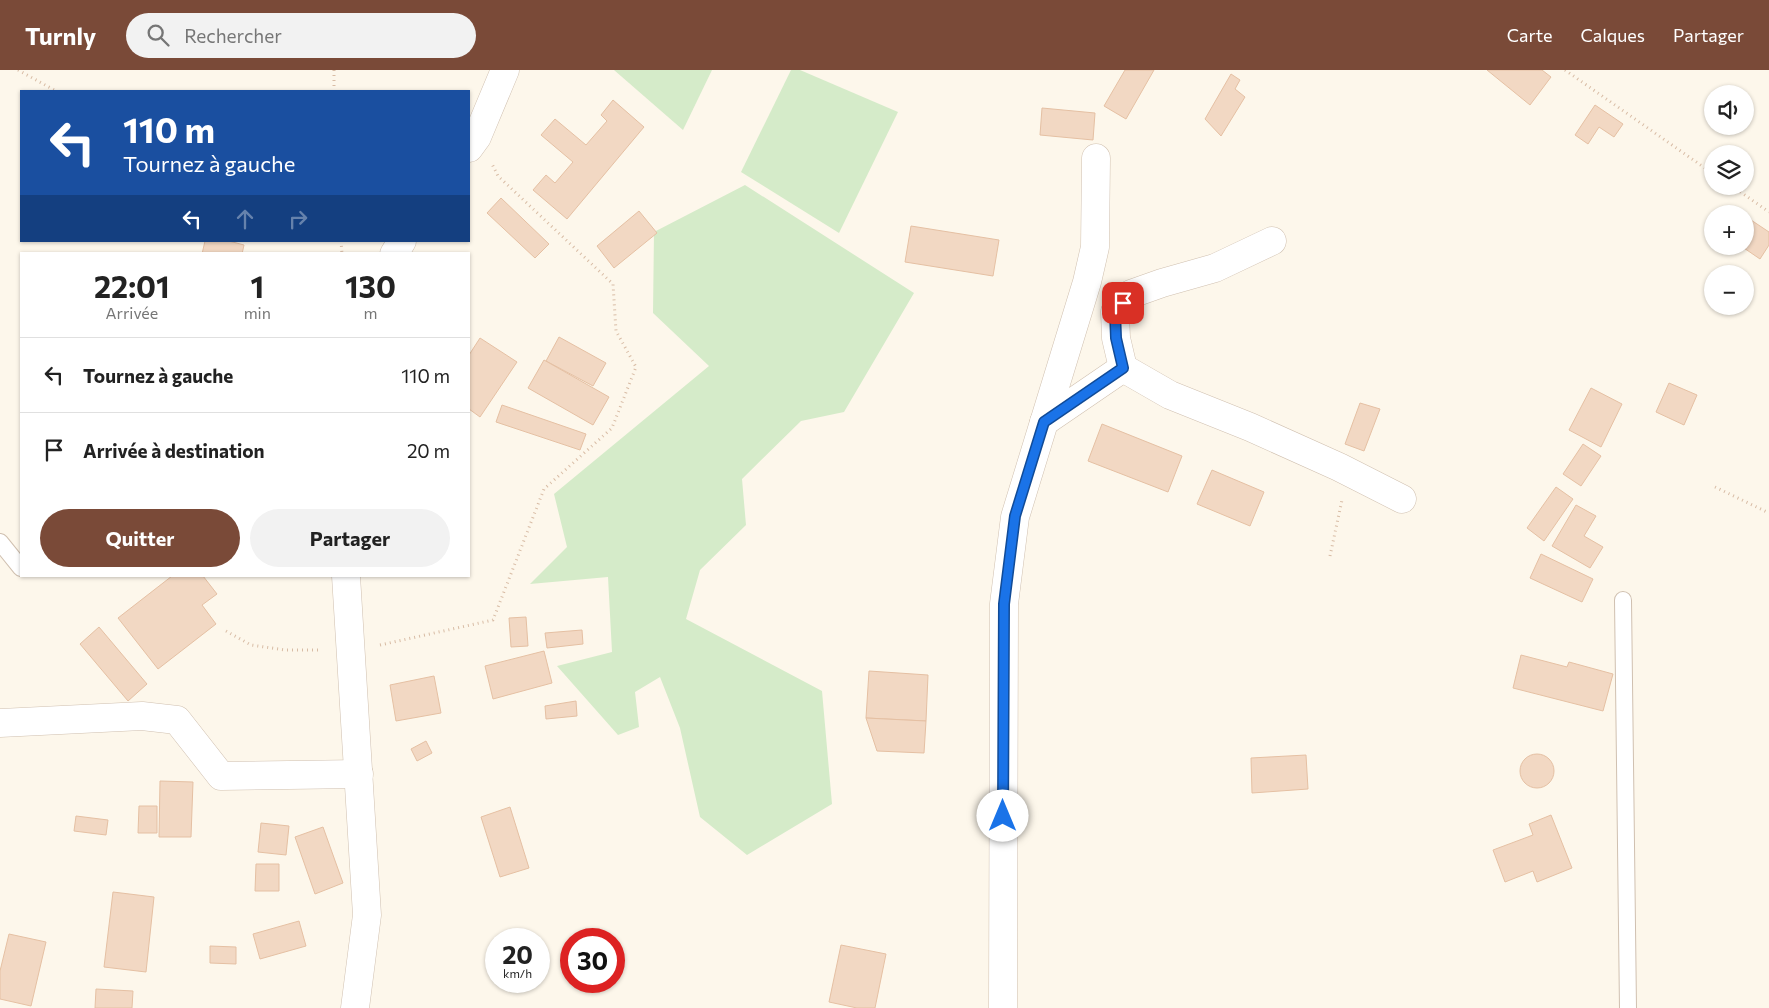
<!DOCTYPE html>
<html lang="fr">
<head>
<meta charset="utf-8">
<style>
	body { margin:0; font-family:Commissioner,sans-serif; background:#f2f2f2; color:#222; height:100vh; display:flex; flex-direction:column; font-size:19px; white-space:nowrap }
	* { box-sizing:border-box; margin:0 }
	p { font-size:16px; color:#767676 }
	.icon { flex:none; width:28px; height:28px; fill:none; stroke:currentColor; stroke-width:2; stroke-linecap:round; stroke-linejoin:round }
	.map { position:relative; flex:1; overflow:hidden }
	.sheet { position:absolute; left:20px; top:182px; width:450px; height:325px; display:flex; flex-direction:column; background:#fff; border-radius:0px; box-shadow:0 1px 4px #0004 }
	.sheet>* { flex:none }
	.hud { position:absolute; left:20px; top:20px; width:450px; height:152px; border-radius:0px; box-shadow:0 1px 4px #0004; background:#1a4fa0; color:#fff; overflow:hidden }
	.fabs { position:absolute; left:1704px; top:15px; display:grid; gap:10px }
	.fabs a { display:grid; place-items:center; width:50px; height:50px; border-radius:50%; background:#fff; box-shadow:0 1px 4px #0004; font-size:25px }
	.speed { position:absolute; left:485px; top:858px; display:flex; gap:10px; font-size:25px; font-weight:700; text-align:center }
	.speed>* { display:grid; place-content:center; width:65px; height:65px; border-radius:50%; background:#fff; box-shadow:0 1px 4px #0004; line-height:1 }
	.speed small { font-size:12px; font-weight:400 }
	.speed .limit { border:8px solid #d22; background:#fff; color:#111 }
	.pin { position:absolute; display:grid; place-items:center; width:42px; height:42px; color:#fff; margin:-21px; border-radius:10px; box-shadow:0 2px 8px #0006 }
	.me { position:absolute; width:55px; margin:-28px; rotate:0deg; stroke-linejoin:round; filter:drop-shadow(0 0 4px #0008) }
	.turn { display:flex; align-items:center; gap:18px; height:105px; padding:0 20px; font-size:22px }
	.turn .icon { width:65px; height:65px; stroke-width:2.5 }
	.turn b { display:block; font-size:35px; line-height:42px }
	.lanes { display:flex; align-items:center; height:48px; padding:0 20px; background:#0003; justify-content:center; gap:25px; direction:ltr }
	.lanes .off { opacity:.35 }
	.eta { display:flex; justify-content:space-evenly; align-items:center; height:85px; text-align:center }
	.eta b { font-size:30px; font-weight:700; line-height:35px }
	.primary-button { display:flex; gap:10px; margin-top:auto; padding:10px 20px }
	.primary-button a { flex:1; height:58px; border-radius:30px; background:#7a4a38; color:#fff; font-size:20px; font-weight:700; line-height:58px; text-align:center }
	.primary-button a+a { background:#f2f2f2; color:#222 }
	ul { padding:0; list-style:none }
	li { display:flex; align-items:center; gap:15px; height:75px; padding:0 20px; border-top:1px solid #e0e0e0 }
	li div { flex:1 }
	li b { display:block; font-size:19px }
	li em { font-style:normal }
	header { display:flex; align-items:center; gap:30px; box-sizing:border-box; height:70px; padding:0 25px; background:#7a4a38; color:#fff }
	header strong { font-size:24px }
	nav { display:flex; gap:28px; margin-inline-start:auto; font-size:18px }
	.search { width:350px; height:45px; background:#f2f2f2; display:flex; align-items:center; gap:12px; box-sizing:border-box; padding:0 18px; border-radius:28px; color:#767676; font-size:19px }
	.map>svg:first-child { display:block }
	.green { fill:#d5ebc9 }
	.building { fill:#f2d8c3; stroke:#e5c0a3 }
	.lines { fill:none; stroke-linecap:round; stroke-linejoin:round }
	.service-casing { stroke:#d0c0b0; stroke-width:18 }
	.minor-casing { stroke:#d0c0b0; stroke-width:29 }
	.path { stroke:#d8bca5; stroke-width:3; stroke-dasharray:1 4; stroke-linecap:butt }
	.service { stroke:#fff; stroke-width:16 }
	.minor { stroke:#fff; stroke-width:28 }
	.route-casing { stroke:#114b97; stroke-width:12 }
	.route { stroke:#1a73e8; stroke-width:9 }
</style>
</head>
<body>
<header>
<strong>Turnly</strong>
<div class="search"><svg class="icon" aria-label="search" viewBox="0 0 24 24"><circle cx="10" cy="10" r="6"/><path d="M15 15l6 6"/></svg>Rechercher</div>
<nav><a>Carte</a><a>Calques</a><a>Partager</a></nav>
</header>
<div class="map">
<svg width="1769" height="938" viewBox="0 0 1769 938">
	<rect width="100%" height="100%" fill="#fdf7eb"/>
	<g class="green">
		<path d="M614,0h98l-29,60z"/>
		<path d="M791,0h9l98,42 -59,121 -98,-61z"/>
		<path d="M745,115l169,108 -70,119 -43,9 -59,58 4,46 -46,45 -14,49 136,72 10,113 -85,51 -47,-38 -20,-89 -20,-51 -25,15 4,35 -21,8 -61,-69 55,-14 -4,-75 -78,7 37,-37 -13,-53 155,-128 -56,-53 1,-81z"/>
	</g>
	<g class="building">
		<path d="M1125,0h29l-28,49 -22,-13z"/>
		<path d="M1487,0h55l9,7 -21,28z"/>
		<path d="M1231,4l9,6 -5,9 10,8 -24,39 -16,-17z"/>
		<path d="M613,30l31,27 -77,92 -34,-29 13,-15 9,8 18,-21 -32,-27 14,-16 31,26 21,-24 -6,-6z"/>
		<path d="M1595,35l28,19 -9,13 -15,-10 -11,17 -13,-9z"/>
		<path d="M1042,38l53,5 -2,27 -53,-5z"/>
		<path d="M501,128l48,46 -14,14 -48,-45z"/>
		<path d="M639,141l18,22 -43,35 -17,-22z"/>
		<path d="M1745,146l24,16v13l-9,14 -19,-13h4z"/>
		<path d="M911,156l88,14 -6,36 -88,-14z"/>
		<path d="M205,171h24l15,4 -2,9h-40z"/>
		<path d="M559,267l47,26 -13,23 -47,-25z"/>
		<path d="M480,268l37,24 -37,55 -11,-8v-54z"/>
		<path d="M544,290l65,37 -16,28 -65,-37z"/>
		<path d="M1669,313l28,12 -13,30 -28,-13z"/>
		<path d="M1591,318l31,16 -21,43 -32,-17z"/>
		<path d="M1360,333l20,6 -16,42 -19,-7z"/>
		<path d="M502,335l84,29 -6,16 -84,-28z"/>
		<path d="M1102,354l80,32 -14,36 -80,-31z"/>
		<path d="M1583,374l18,12 -20,30 -18,-12z"/>
		<path d="M1212,400l52,22 -14,34 -53,-22z"/>
		<path d="M1556,417l17,12 -29,42 -17,-13z"/>
		<path d="M1576,435l20,11 -12,20 19,11 -13,21 -38,-22z"/>
		<path d="M1541,484l52,25 -11,23 -52,-24z"/>
		<path d="M172,506h31l14,18 -15,11 14,19 -58,45 -40,-51z"/>
		<path d="M526,547l2,29 -17,1 -2,-29z"/>
		<path d="M99,557l48,57 -19,17 -48,-57z"/>
		<path d="M582,560l1,14 -36,4 -2,-15z"/>
		<path d="M544,581l8,32 -59,16 -8,-33z"/>
		<path d="M1521,585l46,12 2,-5 44,12 -10,37 -90,-23z"/>
		<path d="M869,601l59,4 -2,46 -60,-3z"/>
		<path d="M434,606l7,37 -45,8 -6,-36z"/>
		<path d="M576,631l1,15 -31,3 -1,-13z"/>
		<path d="M866,648l60,3 -2,32 -47,-2z"/>
		<path d="M426,671l6,12 -15,8 -6,-12z"/>
		<circle cx="1537" cy="701" r="17"/>
		<path d="M1306,685l2,34 -56,4 -1,-35z"/>
		<path d="M160,711l33,1 -2,55h-32z"/>
		<path d="M139,736h18v27h-19z"/>
		<path d="M510,737l19,61 -29,9 -19,-60z"/>
		<path d="M1551,745l21,53 -35,14 -4,-11 -28,11 -12,-32 40,-15 -4,-11z"/>
		<path d="M76,746l32,4 -2,15 -32,-4z"/>
		<path d="M261,753l28,3 -3,29 -28,-3z"/>
		<path d="M323,757l20,56 -28,11 -20,-57z"/>
		<path d="M256,794h23v27h-24z"/>
		<path d="M113,822l41,5 -8,75 -42,-5z"/>
		<path d="M299,851l7,25 -46,13 -7,-25z"/>
		<path d="M9,864l37,8 -15,64 -31,-7v-28z"/>
		<path d="M841,875l45,9 -11,54h-18l-28,-6z"/>
		<path d="M210,876l26,1v17l-26,-1z"/>
		<path d="M96,919l37,2 -1,17h-37z"/>
	</g>
	<g class="lines">
		<defs>
			<g id="service">
				<path d="M0,472l21,26"/>
				<path d="M1623,530l5,408"/>
			</g>
			<g id="minor">
				<path d="M469,78l8,-11 28,-67"/>
				<path d="M394,184l8,-13"/>
				<path d="M1123,298l47,27 80,32 89,40 63,32"/>
				<path d="M1044,352l79,-54 -7,-30 -1,-26 16,-18 31,-11 53,-15 57,-27"/>
				<path d="M346,506l21,339 -12,93"/>
				<path d="M0,653l142,-7 35,4 44,56 138,-2"/>
				<path d="M1003,938l1,-404 11,-87 72,-235 8,-35 1,-89"/>
			</g>
		</defs>
		<use href="#service" class="service-casing"/>
		<use href="#minor" class="minor-casing"/>
		<g class="path">
			<path d="M18,0l38,21"/>
			<path d="M334,0v21"/>
			<path d="M1565,0l147,103"/>
			<path d="M1732,116l37,26"/>
			<path d="M341,171l1,13"/>
			<path d="M1715,417l54,26"/>
			<path d="M1330,486l12,-56"/>
			<path d="M226,561l25,14 34,5h36"/>
			<path d="M380,575l113,-25 51,-131 68,-61 24,-61 -20,-36 -3,-47 -115,-108 -6,-12"/>
		</g>
		<use href="#service" class="service"/>
		<use href="#minor" class="minor"/>
	</g>
	<g class="lines">
		<defs>
			<path id="route" d="M1003,746l1,-212 11,-88 29,-94 79,-54 -7,-30 -1,-26 8,-9"/>
		</defs>
		<use href="#route" class="route-casing"/>
		<use href="#route" class="route"/>
	</g>
</svg>
<div class="fabs">
<a><svg class="icon" aria-label="sound" viewBox="0 0 24 24"><path d="M4 9h4l5-4v14l-5-4H4zM17 9q2 3 0 6"/></svg></a>
<a><svg class="icon" aria-label="layers" viewBox="0 0 24 24"><path d="M12 4l9 5-9 5-9-5zM3 14l9 5 9-5"/></svg></a>
<a>+</a>
<a>−</a>
</div>
<div class="speed"><div>20<small>km/h</small></div><div class="limit">30</div></div>
<div class="pin" style="left:1123px;top:233px;background:#d93025"><svg class="icon" aria-label="arrive" viewBox="0 0 24 24"><path d="M6 21V4h12l-3 4 3 4H6"/></svg></div>
<svg class="me" style="left:1003px;top:746px" viewBox="-20 -20 40 40"><circle r="19" fill="#fff"/><path d="M0-13L10 11 0 6-10 11z" fill="#1a73e8"/></svg>
<div class="hud">
<div class="turn"><svg class="icon" aria-label="left" viewBox="0 0 24 24"><path d="M17 20v-9H6M10 6l-5 5 5 5"/></svg><div><b>110 m</b>Tournez à gauche</div></div>
<div class="lanes"><svg class="icon" aria-label="left" viewBox="0 0 24 24"><path d="M17 20v-9H6M10 6l-5 5 5 5"/></svg><svg class="icon off" aria-label="ahead" viewBox="0 0 24 24"><path d="M12 20V5M6 11l6-6 6 6"/></svg><svg class="icon off" aria-label="right" viewBox="0 0 24 24"><path d="M7 20v-9h11M14 6l5 5-5 5"/></svg></div>
</div>
<section class="sheet">
<div class="eta">
<div><b>22:01</b><p>Arrivée</p></div>
<div><b>1</b><p>min</p></div>
<div><b>130</b><p>m</p></div>
</div>
<ul>
<li><svg class="icon" aria-label="left" viewBox="0 0 24 24"><path d="M17 20v-9H6M10 6l-5 5 5 5"/></svg><div><b>Tournez à gauche</b></div><em>110 m</em></li>
<li><svg class="icon" aria-label="arrive" viewBox="0 0 24 24"><path d="M6 21V4h12l-3 4 3 4H6"/></svg><div><b>Arrivée à destination</b></div><em>20 m</em></li>
</ul>
<div class="primary-button"><a>Quitter</a><a>Partager</a></div>
</section>
</div>
</body>
</html>
